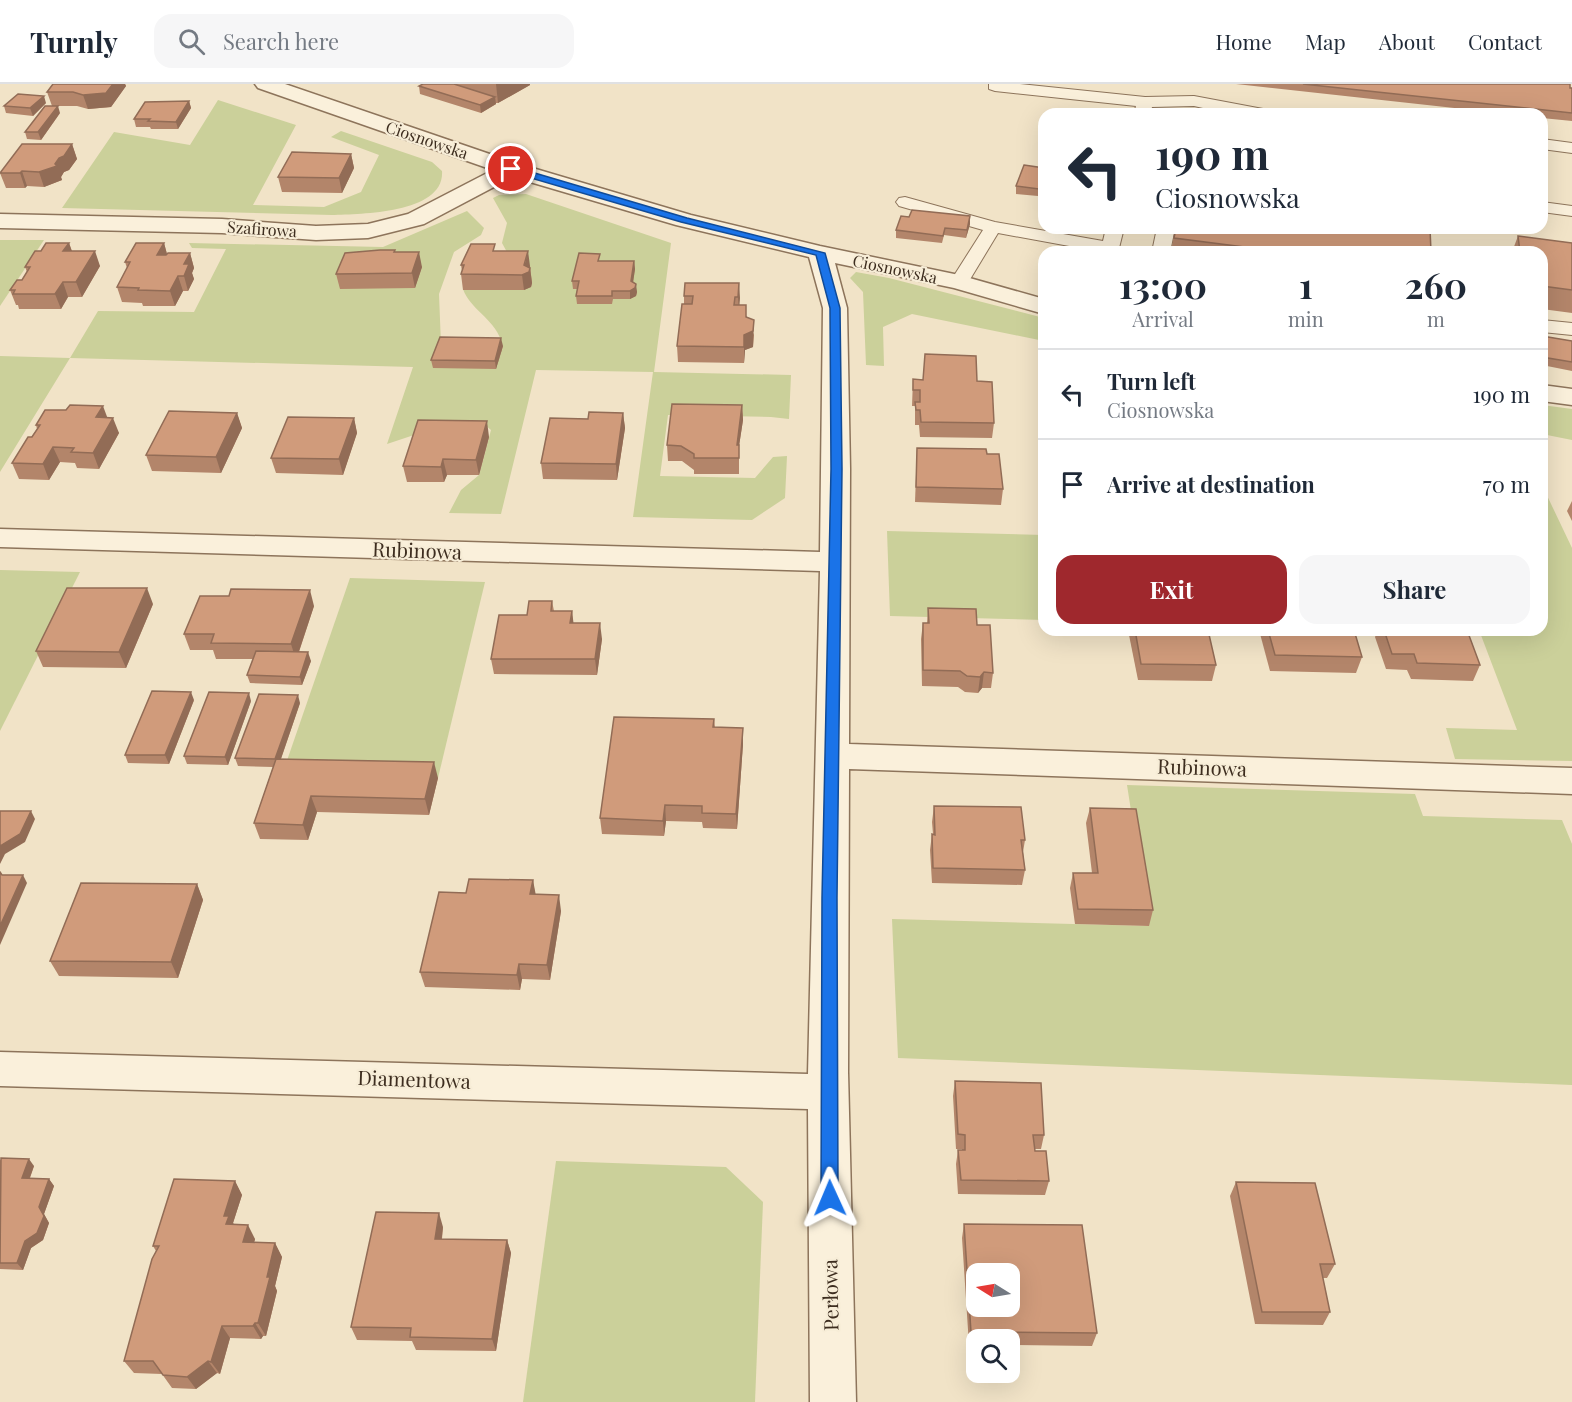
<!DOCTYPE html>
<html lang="en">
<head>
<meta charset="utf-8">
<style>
	body { margin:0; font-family:"Playfair Display",serif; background:#f6f6f7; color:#1f2937; height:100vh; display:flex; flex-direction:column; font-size:22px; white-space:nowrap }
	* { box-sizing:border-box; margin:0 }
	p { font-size:20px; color:#747a83 }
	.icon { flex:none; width:33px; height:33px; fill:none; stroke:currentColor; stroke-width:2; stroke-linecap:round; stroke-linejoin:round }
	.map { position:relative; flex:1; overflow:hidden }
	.drawer { position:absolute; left:1038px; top:162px; width:510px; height:390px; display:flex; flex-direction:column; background:#fff; border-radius:18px; box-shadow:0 6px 24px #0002 }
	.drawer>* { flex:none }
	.guide { position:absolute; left:1038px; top:24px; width:510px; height:126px; border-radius:18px; box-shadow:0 6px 24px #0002; background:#fff; color:#1f2937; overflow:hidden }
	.needle { width:39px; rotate:281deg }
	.controls { position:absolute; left:966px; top:1179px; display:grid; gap:12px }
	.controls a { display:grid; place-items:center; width:54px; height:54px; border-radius:12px; background:#fff; box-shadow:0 6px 24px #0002; font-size:30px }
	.pin { position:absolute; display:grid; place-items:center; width:51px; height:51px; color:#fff; margin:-26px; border:3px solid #fff; border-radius:50%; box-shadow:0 2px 6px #0007 }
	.me { position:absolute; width:66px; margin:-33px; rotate:359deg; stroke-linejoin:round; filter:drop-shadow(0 0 4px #0008) }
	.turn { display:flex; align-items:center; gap:21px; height:126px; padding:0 18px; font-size:27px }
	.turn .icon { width:78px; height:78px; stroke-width:2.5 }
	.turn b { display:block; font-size:42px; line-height:51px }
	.eta { display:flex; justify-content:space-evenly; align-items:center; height:102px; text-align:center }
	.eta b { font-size:36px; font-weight:700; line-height:42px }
	.cta { display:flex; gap:12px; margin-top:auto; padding:12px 18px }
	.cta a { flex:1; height:69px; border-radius:18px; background:#9f282d; color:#fff; font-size:24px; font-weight:700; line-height:69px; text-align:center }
	.cta a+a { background:#f6f6f7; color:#1f2937 }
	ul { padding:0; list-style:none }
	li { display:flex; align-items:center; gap:18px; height:90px; padding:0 18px; border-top:2px solid #e0e1e3 }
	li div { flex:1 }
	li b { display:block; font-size:22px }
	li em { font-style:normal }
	header { display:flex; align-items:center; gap:36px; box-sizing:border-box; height:84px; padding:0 30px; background:#fff; border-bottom:2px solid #e0e1e3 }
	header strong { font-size:28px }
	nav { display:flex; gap:33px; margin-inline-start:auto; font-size:21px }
	.search { width:420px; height:54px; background:#f6f6f7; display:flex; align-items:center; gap:15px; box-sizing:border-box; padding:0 21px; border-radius:18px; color:#747a83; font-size:22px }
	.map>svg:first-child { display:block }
	.green { fill:#cbd09a }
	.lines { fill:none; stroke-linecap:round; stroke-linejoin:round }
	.service-casing { stroke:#8d745b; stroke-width:2 }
	.minor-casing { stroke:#8d745b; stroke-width:3 }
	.service { fill:#faf0db; fill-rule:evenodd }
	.minor { fill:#faf0db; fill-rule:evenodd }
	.wall { fill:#b3856a }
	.shaded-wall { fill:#926c56 }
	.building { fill:#d09b7b; stroke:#926c56; stroke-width:1.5; fill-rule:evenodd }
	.route { fill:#1a73e8; stroke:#114b97; stroke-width:1.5 }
	.labels { text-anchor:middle; stroke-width:4.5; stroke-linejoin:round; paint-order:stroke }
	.far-street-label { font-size:16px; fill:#3d2d1f; stroke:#f7edd7 }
	.street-label { font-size:20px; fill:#3d2d1f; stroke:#f7edd7 }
</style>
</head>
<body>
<header>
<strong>Turnly</strong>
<div class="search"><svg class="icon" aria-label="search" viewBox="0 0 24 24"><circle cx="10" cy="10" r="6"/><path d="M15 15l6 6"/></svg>Search here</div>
<nav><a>Home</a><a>Map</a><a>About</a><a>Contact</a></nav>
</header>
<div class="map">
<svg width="1572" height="1318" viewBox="0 0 1572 1318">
	<rect width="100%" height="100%" fill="#f1e3c7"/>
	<g class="green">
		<path d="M218,16l78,25 -43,80 71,2 37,-15 18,-37 -48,-18 10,-6 91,31 10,9c3,42 -80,43 -110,44l-270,-7 52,-76 76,13z"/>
		<path d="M526,110l145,49 -17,129 137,3 -2,44 -18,-2 -103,-2 -8,61 95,2 18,-21 14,-1 -2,42 -33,22 -119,-3 20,-145 -117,-2 -35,144 -52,-1 12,-23 18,-15 12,-45 -7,-6 -70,11 -27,9 26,-77 -343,-9 -70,114v-116l70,2 28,-47 96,1 32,-63 -34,-1 -3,-5 194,4 84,-36 17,17 -3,7 -27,17 -15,42 2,51 60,-5c-8,-22 -31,-31 -38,-51l45,-35 -6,-11 5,-20 -14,-25 6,-3z"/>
		<path d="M0,156h44l-44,66z"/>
		<path d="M856,188l33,6 155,40v23l-132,-27 -29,13 1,39 -18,-1 -3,-73 -13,-14z"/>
		<path d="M1542,321l30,4v31l-30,-6z"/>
		<path d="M1542,401l30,63v213l-117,-2 -9,-31 71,2 -38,-100h63z"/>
		<path d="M887,447l157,4v85l-154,-4z"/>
		<path d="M0,486l80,2 -80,159z"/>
		<path d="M350,494l135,4 -47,196 -156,-3z"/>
		<path d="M1127,701l288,9 8,22 139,4 10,24v241l-674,-27 -6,-139 257,7z"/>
		<path d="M556,1077l170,6 37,35 -8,200h-232z"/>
	</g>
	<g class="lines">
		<defs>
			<g id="service">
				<path d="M989,0h31l125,13 49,-1 69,13 8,5h-41l-36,-8 -42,1 -2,7h-16l2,-8 -141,-15 -6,-2z"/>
				<path d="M1542,55l30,4v10l-30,-4z"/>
				<path d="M905,113l90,25 108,19 3,-13h18l-5,20 -3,4h-14l-104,-19 -32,53h-14l-2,-4 33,-52 -84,-24 -3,-4 3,-4z"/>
				<path d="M1542,118l30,4v10l-30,-4z"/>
				<path d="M1157,144h18l-5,24h-18z"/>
				<path d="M1542,236l30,3v12l-30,-3z"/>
			</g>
			<g id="minor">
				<path d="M255,0h30l234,80 172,51 129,31 139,29 85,24v15l-90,-26 -119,-25 12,45 3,161 -1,275 723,24v26l-723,-25 -1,303 8,330h-46l-2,-293 -808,-23v-34l808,22 12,-503 -820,-24v-18l820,23 3,-244 -14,-51 -133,-32 -163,-48 -89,47 -56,14 -52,2 -94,-7 -222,-5v-14l222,5 94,7 52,-2 40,-10 85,-44 -235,-82z"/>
				<path d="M1542,301l30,4v16l-30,-4z"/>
			</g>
		</defs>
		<use href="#service" class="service-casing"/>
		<use href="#minor" class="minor-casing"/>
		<use href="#service" class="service"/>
		<use href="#minor" class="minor"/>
	</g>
	<g class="wall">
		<path d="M53,0h72l1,2 -15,21 -23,2 -11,-3h-25l-5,-14z"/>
		<path d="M423,0h107v1l-32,18h-2v1l-15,9 -61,-19 -1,-8z"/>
		<path d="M1236,0h334v4h2v33l-30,-3v-4h-33z"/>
		<path d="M189,17l2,7 -13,21h-27l-1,-2h-14l-2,-8z"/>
		<path d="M46,19l-13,13 -27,-3 -2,-7z"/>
		<path d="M60,29l-19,27 -14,-1 -2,-7z"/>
		<path d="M72,60l5,15 -8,11 -5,2 -3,5 1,3 -18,7 -17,-1 -2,2h-19l-6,-15z"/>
		<path d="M351,70l3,14 -12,25 -60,-1 -4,-15z"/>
		<path d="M1044,84v9l-6,19 -22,-2v-8z"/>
		<path d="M970,140l-4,14 -22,-3 -2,8 -46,-5v-8z"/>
		<path d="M1175,144l256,24h-260z"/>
		<path d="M1518,152l54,7v70l-30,-4v-57h-30z"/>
		<path d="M69,159l3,8 28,15 -18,31h-14l-7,12h-42l-1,-4h-2l-6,-15 12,-10 5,-8 -2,-5 16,-16z"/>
		<path d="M164,159l3,11 23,-1 4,15 -2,5 2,6 -6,12h-5l-8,15h-32l-1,-3 -20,-1 -5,-15 10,-19 -2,-6z"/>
		<path d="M496,167l34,15 2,17 -1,4 -7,3h-61l-2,-16 1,-3 -1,-6z"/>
		<path d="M395,168l27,15 -7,21 -75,1 -4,-15z"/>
		<path d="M601,177h33l1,8 -2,13 4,10 -1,4 -6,3h-17l-1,5h-35l-1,-8 2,-7h-5l-1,-8z"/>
		<path d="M739,199v22l8,12 7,18 -1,12 -8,3 -1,13 -66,-1 -1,-16 7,-42v-8z"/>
		<path d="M1542,252l30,5v30l-30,-6z"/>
		<path d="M503,262l-7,23 -63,-1 -2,-8z"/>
		<path d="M913,295l64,2 17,42 -2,15 -72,-1 -1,-12h-4v-19h-3z"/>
		<path d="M742,321l1,15 -4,26v28h-45v-4l-12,-9h-14l-1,-16z"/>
		<path d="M237,329l5,15 -21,45 -69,-2 -6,-16z"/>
		<path d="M623,329l2,15 -8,52 -74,-1 -2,-16 47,-44z"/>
		<path d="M107,333l12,16 -20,36 -22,-1 -2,-5 -15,-1 -11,18 -30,-1 -7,-16 25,-34 -1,-4z"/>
		<path d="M354,334l3,15 -14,42 -67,-2 -5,-15z"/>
		<path d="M489,353l-10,38h-32l-3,7h-37l-4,-16z"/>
		<path d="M917,364l70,6 16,35 -2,16 -86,-3z"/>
		<path d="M1572,417v20l-5,-10z"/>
		<path d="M552,517l2,10h18l1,12 29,16 -5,36 -103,-1 -3,-15 36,-44z"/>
		<path d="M153,520l-27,64 -83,-1 -7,-16z"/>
		<path d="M314,522l-15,46 12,9 -9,24 -52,-2 -3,-8 6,-16h-37l-3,-9h-23l-6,-16z"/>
		<path d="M928,524l49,17 16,48 -2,15h-9l-4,5 -13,-1 -7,-5 -36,-1 -1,-47 2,-16h4z"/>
		<path d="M1128,546h80l8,35 -4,16 -74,-1z"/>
		<path d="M1259,546h95l8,27 -6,16 -86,-2z"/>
		<path d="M1378,546h89l13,35 -7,16 -62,-2 -4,-9 -21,-1 -11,-32z"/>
		<path d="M194,616l-25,64 -41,-1 -3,-8z"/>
		<path d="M251,617l-23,64 -41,-1 -3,-8z"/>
		<path d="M300,619l-19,56 157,19 -9,37 -112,-3 -9,28 -48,-1 -6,-16 19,-56 -35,-1 -3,-8z"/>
		<path d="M714,635l1,8 28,17 -6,85 -34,-1 -1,-6 -36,-1 -2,15 -62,-2 -2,-16z"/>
		<path d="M934,722l91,34 -2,12 2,18 -3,15 -90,-2 -2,-33 2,-16h1l-1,-12z"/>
		<path d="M1090,724l63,102 -4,16 -74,-2 -5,-36 3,-15h19l-6,-50z"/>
		<path d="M533,796l2,15 26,16 -11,69 -28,-1 -2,11 -95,-3 -5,-15 46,-79z"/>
		<path d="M197,800l6,16 -25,78 -119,-2 -9,-15z"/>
		<path d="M955,997l89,54 -3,14h-7l15,32 -4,14 -87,-1 -2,-30 2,-14h4v-1h-6l-3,-53z"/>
		<path d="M0,1076l34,6 -4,12 19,1 5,7 -10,28 5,9 -6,17 -12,8 -8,22 -23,-1z"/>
		<path d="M235,1097l7,14 -9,28 1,2 21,14 -1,4h21l7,14 -7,29 2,5 -11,45h-3l-2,3 -31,-1 -10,36 -3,-1 -21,16 -24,-1 -10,-14 -28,-1 -10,-12 32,-110 -3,-5z"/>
		<path d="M1236,1098l99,82 -8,14h-4l7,34 -7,13 -68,-1 -25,-128z"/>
		<path d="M964,1140l133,109 -5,13 -82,-1v-5h-34v5h-7l-7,-107z"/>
		<path d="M443,1143l-1,12 65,1 4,13 -15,98 -80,-1 -4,-9 -55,-1 -6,-13z"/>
	</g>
	<g class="shaded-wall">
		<path d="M113,0h12l1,2 -15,21 -23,2 -5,-14z"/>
		<path d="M496,0h34v1l-32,18z"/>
		<path d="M44,12l2,7 -13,13 -3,-8z"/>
		<path d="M495,13l1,7 -15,9 -1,-8z"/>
		<path d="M189,17l2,7 -13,21 -2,-7z"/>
		<path d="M58,22l2,7 -19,27 -3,-8z"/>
		<path d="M72,60l5,15 -8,11 -5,2 -3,5 1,3 -18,7 -5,-15 20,-14z"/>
		<path d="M351,70l3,14 -12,25 -3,-15z"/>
		<path d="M22,87l5,15 -2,2 -5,-15z"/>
		<path d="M1044,89v4l-6,19 1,-7z"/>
		<path d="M970,132v8l-4,14 1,-8z"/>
		<path d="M69,159l5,15 -11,-7z"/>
		<path d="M164,159l4,15 -11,-3z"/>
		<path d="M95,167l5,15 -18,31 -6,-15z"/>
		<path d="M528,167l2,15 -2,7 2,-5 2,15 -1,4 -7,3 -2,-15z"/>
		<path d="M419,168l3,15 -7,21 -3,-15z"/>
		<path d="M190,169l4,15 -2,5 2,6 -6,12 -4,-15v-12z"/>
		<path d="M634,177l1,8 -3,20 -1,-8z"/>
		<path d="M178,192l5,15 -8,15 -5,-15z"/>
		<path d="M63,198l5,15 -7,12 -6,-15z"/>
		<path d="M739,199l1,15 -1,14 -1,-15z"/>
		<path d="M636,200l1,8 -1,4 -6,3v-8z"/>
		<path d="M754,236l-1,27 -8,3 -1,13v-28z"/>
		<path d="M501,254l2,8 -7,23 -1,-8z"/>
		<path d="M742,321l1,15 -4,26v28v-27l-1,14 -1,-16z"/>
		<path d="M103,322l6,16 -13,-5z"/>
		<path d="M237,329l5,15 -21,45 -5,-16z"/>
		<path d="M623,329l2,15 -8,52 -1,-16z"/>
		<path d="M113,334l6,15 -20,36 -6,-16z"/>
		<path d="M354,334l3,15 -14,42 -4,-16z"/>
		<path d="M487,337l2,16 -10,38 -3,-15z"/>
		<path d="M53,363l7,15 -11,18 -6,-16z"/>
		<path d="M443,375l4,16 -3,7 -3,-15z"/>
		<path d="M147,504l6,16 -27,64 -7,-16z"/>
		<path d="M310,506l4,16 -18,54 -5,-16z"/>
		<path d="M572,527l2,16 -4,-4z"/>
		<path d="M600,539l2,16 -5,36 -2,-16z"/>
		<path d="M308,568l3,9 -9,24 -2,-8z"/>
		<path d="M984,588l-2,16 -4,5 2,-16z"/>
		<path d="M191,608l3,8 -25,64 -4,-9z"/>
		<path d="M249,609l2,8 -23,64 -3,-8z"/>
		<path d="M298,611l2,8 -22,64 -3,-8z"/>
		<path d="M743,644v16l-6,85 -1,-15z"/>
		<path d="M434,678l4,16 -9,37 -4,-16z"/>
		<path d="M311,712l6,16 -9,28 -5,-15z"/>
		<path d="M665,721l1,16 -2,15 -1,-15z"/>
		<path d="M31,727l4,8 -10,23 -20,12 -5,10v-18z"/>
		<path d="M23,791l4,8 -27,62v-19z"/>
		<path d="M533,796l3,16 -6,-2z"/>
		<path d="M197,800l6,16 -25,78 -7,-16z"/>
		<path d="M559,811l2,16 -11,69 -3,-15z"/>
		<path d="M519,880l3,15 -2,11 -3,-15z"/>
		<path d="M29,1075l5,7 -7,19 -5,-7z"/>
		<path d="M49,1095l5,7 -10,28 5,9 -6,17 -12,8 -8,22 -6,-7z"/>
		<path d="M235,1097l7,14 -9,28 4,6 -11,-5 -2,-8z"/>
		<path d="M439,1129l4,14 -3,25 -5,-13z"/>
		<path d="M248,1141l7,14 -4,17 -8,-14z"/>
		<path d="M507,1156l4,13 -15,98 -4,-12z"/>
		<path d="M275,1159l7,14 -7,29 2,5 -11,45 -8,-13 9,-46z"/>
		<path d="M255,1239l8,13 -2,3 -8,-13z"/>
		<path d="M222,1242l8,12 -10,36 -9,-12z"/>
		<path d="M208,1277l9,12 -21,16 -9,-12z"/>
	</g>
	<g class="building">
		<path d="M53,0h60l-7,9 -23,2 -10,-3h-26z"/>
		<path d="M423,0h31l41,13 -15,8 -61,-19z"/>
		<path d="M1303,0h267v4h2v25z"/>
		<path d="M18,10l26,2 -14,12 -26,-2z"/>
		<path d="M189,17l-13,21 -28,-1 2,-2h-16l11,-17z"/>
		<path d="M45,22h13l-20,26h-13z"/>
		<path d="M22,60h50l-8,12 -5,2 -4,6 2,2 -18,6 -17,-1 -2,2h-20z"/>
		<path d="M292,68l59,2 -12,24 -61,-1z"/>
		<path d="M1024,81l20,3v5l-5,16 -23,-3z"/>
		<path d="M912,126l58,6 -3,14 -22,-2 -2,8 -47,-6 5,-14 8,1z"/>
		<path d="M1176,144h254l1,24h-148l-109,-14z"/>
		<path d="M1518,152l54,7v47l-30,-4v-34h-22z"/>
		<path d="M46,159h23l-6,8h32l-19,31h-13l-8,12h-42l2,-4h-5l7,-10h5l8,-13h-5l10,-16h6z"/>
		<path d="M136,159h28l-7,12h9l2,-2h22l-6,11h5l-5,12h-6l-8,15 -32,-1 1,-2 -22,-1 13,-25h-5z"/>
		<path d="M471,160h24l-2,7h35l-4,14 6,3 -1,4 -7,3 -61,-1 3,-9h-3z"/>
		<path d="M380,166h15l-1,2h25l-7,21 -76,1 9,-21z"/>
		<path d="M579,169l21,1 -2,7h36l-3,20 5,3 -1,4 -5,3h-18v5h-36l3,-15h-7z"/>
		<path d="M685,199h54l-1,14h-3l-1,8h12v12l8,3 -1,11 -9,4v12l-67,-1 5,-42h10l1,-8h-9z"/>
		<path d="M1542,252l30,5v21l-30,-5z"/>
		<path d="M440,253l61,1 -6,23 -64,-1z"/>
		<path d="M925,270l51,2 1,25 15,1 2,41 -73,-1 -1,-12h-4l-1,-8h5v-12h-7v-11l10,1z"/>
		<path d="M672,320l70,1 -5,40h2v13h-45v-4l-13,-8 -14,-1z"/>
		<path d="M70,321l33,1 -7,11 17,1 -20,35 -22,-1 3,-4 -21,-1 -10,17 -31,-1 16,-26h4l8,-12h-4l9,-15h21z"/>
		<path d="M169,327l68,2 -21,44 -70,-2z"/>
		<path d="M589,328l34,1 -7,51 -75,-1 9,-45 38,1z"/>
		<path d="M288,333l66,1 -15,41 -68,-1z"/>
		<path d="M418,336l69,1 -11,39 -33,-1 -2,8 -38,-1z"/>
		<path d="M917,364l69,1 1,5h12l4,35 -87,-2z"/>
		<path d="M67,504h80l-28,64 -83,-1z"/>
		<path d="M231,505l79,1 -19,54 -80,-1 3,-9h-30l16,-38h29z"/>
		<path d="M529,517h23l-1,10h21l-2,12h30l-5,36h-104l8,-44h28z"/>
		<path d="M928,524l48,1 1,16h13l3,48 -9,-1 -4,5 -13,-1 -7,-5 -37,-1v-47h6z"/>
		<path d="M1135,546h73l8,35 -75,-1z"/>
		<path d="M1268,546h86l8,27 -87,-2z"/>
		<path d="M1384,546h83l13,35 -63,-2 -3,-9h-22z"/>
		<path d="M256,567l52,1 -8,25 -53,-2z"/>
		<path d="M152,607l39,1 -26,63h-40z"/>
		<path d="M209,608l40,1 -24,64 -41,-1z"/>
		<path d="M259,610l39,1 -23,64 -40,-1z"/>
		<path d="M614,633l100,2 -1,8 30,1 -7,86 -34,-1v-7l-37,-1 -2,16 -63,-3z"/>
		<path d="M276,675l158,3 -9,37 -114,-3 -8,29 -49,-2z"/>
		<path d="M934,722l87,1 4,33h-4l4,30 -92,-2 -1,-34 3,1z"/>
		<path d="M1090,724l46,1 17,101 -75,-1 -5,-36h25z"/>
		<path d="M0,727h31l-11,23 -20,12z"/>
		<path d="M0,788l2,3h21l-23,51z"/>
		<path d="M469,795l64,1 -3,14 29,1 -12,70 -28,-1 -2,11 -97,-3 19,-80 27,1z"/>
		<path d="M81,799l116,1 -26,78 -121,-1z"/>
		<path d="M955,997l86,2 3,52h-11l2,16h11l3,30 -88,-1 -3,-30h7v-15l-7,-1z"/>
		<path d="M1,1074l28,1 -7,19 27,1 -10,28 5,9 -7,17 -12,8 -8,22h-17z"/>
		<path d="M174,1095l61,2 -11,35h5l-3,8 22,1 -5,17 32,1 -8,34h3l-12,46h-3l-2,3h-31l-11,36 -3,-1 -21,16 -24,-2 -10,-14h-29l28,-102 7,-13h-6z"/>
		<path d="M1236,1098l79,1 20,81h-15l10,48h-68z"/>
		<path d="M376,1128l63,1 -4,26 72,1 -15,99 -82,-2 1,-9 -60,-1z"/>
		<path d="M964,1140l118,1 15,108 -126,-1zM976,1190h34v32h-34z"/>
	</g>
	<path class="route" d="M511,82l176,52 138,35 15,55 2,161 -5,429 1,300 -2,6 -6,2 -6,-2 -3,-6 1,-300 9,-429 -1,-161 -14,-53 -135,-33 -174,-51 -1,-2z"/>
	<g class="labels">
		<g class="far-street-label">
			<text transform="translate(427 56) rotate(19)" y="6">Ciosnowska</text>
			<text transform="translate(262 145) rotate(4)" y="6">Szafirowa</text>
			<text transform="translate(895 185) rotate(12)" y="6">Ciosnowska</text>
		</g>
		<g class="street-label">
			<text transform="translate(417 467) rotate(2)" y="7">Rubinowa</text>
			<text transform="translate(1202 684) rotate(2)" y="7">Rubinowa</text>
			<text transform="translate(414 996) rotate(2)" y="7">Diamentowa</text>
			<text transform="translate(831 1211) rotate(-91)" y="7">Perłowa</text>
		</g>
	</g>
</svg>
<div class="controls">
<a><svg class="needle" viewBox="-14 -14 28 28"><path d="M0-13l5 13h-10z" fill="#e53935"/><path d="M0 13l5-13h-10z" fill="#747a83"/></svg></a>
<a><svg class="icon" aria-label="search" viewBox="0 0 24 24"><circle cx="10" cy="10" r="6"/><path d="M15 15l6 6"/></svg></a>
</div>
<div class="pin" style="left:511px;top:85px;background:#d93025"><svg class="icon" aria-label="arrive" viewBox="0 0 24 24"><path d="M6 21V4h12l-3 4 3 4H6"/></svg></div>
<svg class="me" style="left:830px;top:1114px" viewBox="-20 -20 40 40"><path d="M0-17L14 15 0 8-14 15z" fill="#1a73e8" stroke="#fff" stroke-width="4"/></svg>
<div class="guide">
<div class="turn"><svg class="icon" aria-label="left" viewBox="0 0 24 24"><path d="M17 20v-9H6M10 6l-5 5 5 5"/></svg><div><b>190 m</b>Ciosnowska</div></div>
</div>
<section class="drawer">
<div class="eta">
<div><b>13:00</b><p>Arrival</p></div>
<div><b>1</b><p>min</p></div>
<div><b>260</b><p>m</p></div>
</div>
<ul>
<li><svg class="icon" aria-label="left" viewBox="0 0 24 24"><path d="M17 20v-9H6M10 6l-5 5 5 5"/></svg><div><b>Turn left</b><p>Ciosnowska</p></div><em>190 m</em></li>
<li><svg class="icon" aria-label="arrive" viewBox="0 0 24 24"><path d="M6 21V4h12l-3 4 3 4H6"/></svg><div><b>Arrive at destination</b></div><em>70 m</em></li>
</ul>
<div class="cta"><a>Exit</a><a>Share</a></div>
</section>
</div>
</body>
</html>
